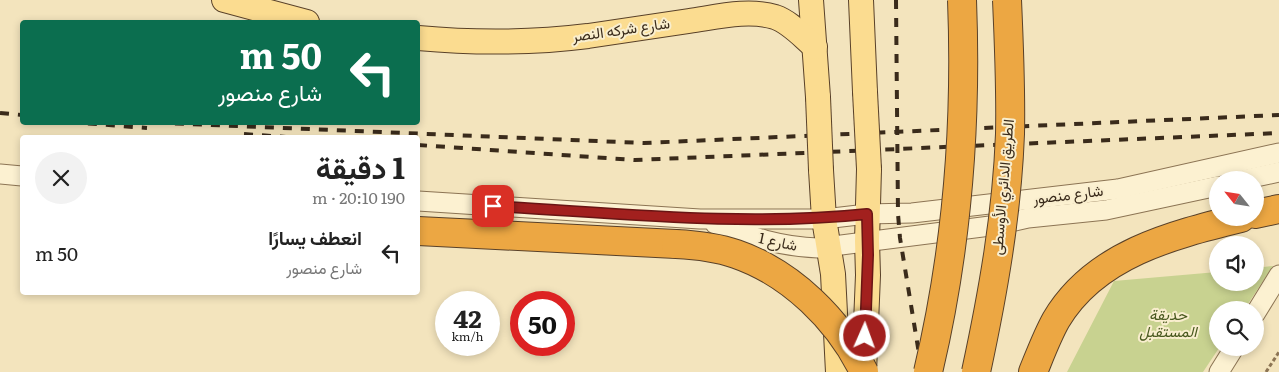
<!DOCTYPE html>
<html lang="ar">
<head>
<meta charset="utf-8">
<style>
	body { margin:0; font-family:Literata,Vazirmatn,serif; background:#f2f2f2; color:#222; direction:rtl; height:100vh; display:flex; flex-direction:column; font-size:19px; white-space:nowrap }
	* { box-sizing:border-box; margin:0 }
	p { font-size:16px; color:#767676 }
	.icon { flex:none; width:28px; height:28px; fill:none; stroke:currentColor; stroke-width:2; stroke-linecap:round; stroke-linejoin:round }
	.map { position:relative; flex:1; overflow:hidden; direction:ltr }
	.drawer { position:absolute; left:20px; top:135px; width:400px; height:160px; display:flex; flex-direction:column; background:#fff; border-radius:5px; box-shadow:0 2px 8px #0003; direction:rtl }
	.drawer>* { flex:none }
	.banner { position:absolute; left:20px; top:20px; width:400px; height:105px; border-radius:5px; box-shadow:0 2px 8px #0003; direction:rtl; background:#0b6e4f; color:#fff; overflow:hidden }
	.needle { width:32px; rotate:300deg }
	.buttons { position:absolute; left:1209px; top:171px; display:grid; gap:10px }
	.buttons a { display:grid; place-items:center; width:55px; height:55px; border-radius:50%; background:#fff; box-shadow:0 2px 8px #0003; font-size:25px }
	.speed { position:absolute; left:435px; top:291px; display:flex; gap:10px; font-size:25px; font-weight:700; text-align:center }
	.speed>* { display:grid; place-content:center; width:65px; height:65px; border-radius:50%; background:#fff; box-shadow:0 2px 8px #0003; line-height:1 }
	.speed small { font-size:12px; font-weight:400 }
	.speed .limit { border:8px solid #d22; background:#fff; color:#111 }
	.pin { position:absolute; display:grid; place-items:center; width:42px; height:42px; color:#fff; margin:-21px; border-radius:10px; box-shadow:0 2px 8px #0006 }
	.me { position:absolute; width:55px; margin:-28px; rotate:2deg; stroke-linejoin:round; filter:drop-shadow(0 0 4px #0008) }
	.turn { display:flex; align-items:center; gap:18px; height:105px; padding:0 15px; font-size:22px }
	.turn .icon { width:65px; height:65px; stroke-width:2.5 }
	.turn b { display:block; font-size:35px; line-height:42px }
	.round { display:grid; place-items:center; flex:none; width:52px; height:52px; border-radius:26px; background:#f2f2f2 }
	.summary { display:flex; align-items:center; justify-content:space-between; height:85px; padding:0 15px }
	h1 { font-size:30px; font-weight:700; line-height:38px }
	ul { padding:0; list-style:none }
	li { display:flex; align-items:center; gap:15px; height:65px; padding:0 15px }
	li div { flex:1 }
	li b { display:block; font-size:19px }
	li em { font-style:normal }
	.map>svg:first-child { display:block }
	.green { fill:#c8d290 }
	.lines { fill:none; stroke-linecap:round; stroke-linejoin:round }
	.minor-casing { stroke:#8c7454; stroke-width:21 }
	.major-casing { stroke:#594129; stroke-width:26 }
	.highway-casing { stroke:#594129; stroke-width:30 }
	.path { stroke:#8c7454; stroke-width:3; stroke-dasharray:4 2.5; stroke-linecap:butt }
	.minor { stroke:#fcf1d1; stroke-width:19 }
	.major { stroke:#fbdc90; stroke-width:24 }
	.highway { stroke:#eca743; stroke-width:28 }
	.rail { stroke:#3a2b1b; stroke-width:4; stroke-dasharray:9 9; stroke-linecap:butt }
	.major-bridge-casing { stroke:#594129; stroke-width:26; stroke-linecap:butt }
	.highway-bridge-casing { stroke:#594129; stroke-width:30; stroke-linecap:butt }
	.major-bridge { stroke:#fbdc90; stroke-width:24 }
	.highway-bridge { stroke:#eca743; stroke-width:28 }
	.route-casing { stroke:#691514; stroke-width:12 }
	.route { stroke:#a2201e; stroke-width:9 }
	.labels { text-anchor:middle; stroke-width:4; stroke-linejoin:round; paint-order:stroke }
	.street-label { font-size:15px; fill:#3a2b1b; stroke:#f9eece }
	.park-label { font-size:15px; font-style:italic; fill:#49591f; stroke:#f9eece }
</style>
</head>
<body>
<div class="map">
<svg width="1279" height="372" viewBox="0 0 1279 372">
	<rect width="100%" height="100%" fill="#f3e4bd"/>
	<path class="green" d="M1273,266l-29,44h-26l1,38 -16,24h-136l47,-91 103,-9 1,10h37v-14z"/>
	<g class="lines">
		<defs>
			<g id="minor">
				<path d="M0,174l22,2"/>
				<path d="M1242,180l37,-8"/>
				<path d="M418,201l282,18h124l43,-5 45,-1 206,-24 161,-36"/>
				<path d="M715,224c34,12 66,23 103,24l180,-23 30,-7 78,-8 112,-24"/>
				<path d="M1255,314l24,-39"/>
				<path d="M1219,372l15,-24"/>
			</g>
			<g id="major">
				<path d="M224,0l83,22"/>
				<path d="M811,0l7,97"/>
				<path d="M861,0l4,92"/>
				<path d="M418,38c55,5 114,5 170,-2 34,-5 67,-10 101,-15 28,-4 59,-12 86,-4 15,5 28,20 40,30"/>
				<path d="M821,170l3,49 9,55 5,98"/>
				<path d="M864,372l4,-97 -1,-34 2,-72"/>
			</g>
			<g id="highway">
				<path d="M1255,214l24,-5"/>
				<path d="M418,231l258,13"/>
				<path d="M1033,372c7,-17 14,-36 23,-52 39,-66 116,-85 185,-102"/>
			</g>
		</defs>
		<use href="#minor" class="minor-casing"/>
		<use href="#major" class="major-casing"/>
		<use href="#highway" class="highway-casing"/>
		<path class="path" d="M1266,372l13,-20"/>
		<use href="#minor" class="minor"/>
		<use href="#major" class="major"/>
		<use href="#highway" class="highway"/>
		<g class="rail">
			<path d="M896,0l2,214 2,24 22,134"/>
			<path d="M0,113l22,2"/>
			<path d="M70,122l77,6"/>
			<path d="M139,122l505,21 635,-28"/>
			<path d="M244,134l55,4"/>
			<path d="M418,145l217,15 644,-27"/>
		</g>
		<defs>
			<g id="major-bridge">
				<path d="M865,92l4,77"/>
				<path d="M818,97l3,73"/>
			</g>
			<g id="highway-bridge">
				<path d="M676,244c20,1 40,3 60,10 55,19 103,66 128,118"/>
				<path d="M928,372c29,-122 39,-247 34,-372"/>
				<path d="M976,372c17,-79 31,-158 34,-238 1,-45 -1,-90 -3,-134"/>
			</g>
		</defs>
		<use href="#major-bridge" class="major-bridge-casing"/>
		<use href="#highway-bridge" class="highway-bridge-casing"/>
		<use href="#major-bridge" class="major-bridge"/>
		<use href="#highway-bridge" class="highway-bridge"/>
	</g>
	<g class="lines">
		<defs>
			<path id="route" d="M493,206c124,7 249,21 374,8l1,41 -3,81"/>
		</defs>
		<use href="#route" class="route-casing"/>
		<use href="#route" class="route"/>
	</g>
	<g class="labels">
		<g class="street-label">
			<text transform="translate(621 30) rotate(-8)" y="5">شارع شركه النصر</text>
			<text transform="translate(1003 187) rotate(-85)" y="5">الطريق الدائري الأوسطى</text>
			<text transform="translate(1068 195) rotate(-7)" y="5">شارع منصور</text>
			<text transform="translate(778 242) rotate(12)" y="5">شارع 1</text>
		</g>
		<g class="park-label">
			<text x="1168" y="320">حديقة<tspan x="1168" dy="17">المستقبل</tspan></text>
		</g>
	</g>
</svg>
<div class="buttons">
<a><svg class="needle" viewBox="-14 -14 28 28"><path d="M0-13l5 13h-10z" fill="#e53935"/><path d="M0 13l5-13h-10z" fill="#767676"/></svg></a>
<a><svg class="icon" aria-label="sound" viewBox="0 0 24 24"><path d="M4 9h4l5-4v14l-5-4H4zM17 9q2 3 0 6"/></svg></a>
<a><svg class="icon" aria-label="search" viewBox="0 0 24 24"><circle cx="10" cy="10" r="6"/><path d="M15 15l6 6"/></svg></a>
</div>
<div class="speed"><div>42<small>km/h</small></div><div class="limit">50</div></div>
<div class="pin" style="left:493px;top:206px;background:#d93025"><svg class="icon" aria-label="arrive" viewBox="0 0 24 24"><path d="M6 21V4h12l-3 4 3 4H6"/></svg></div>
<svg class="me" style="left:865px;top:336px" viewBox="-20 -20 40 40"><circle r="17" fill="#a2201e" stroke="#fff" stroke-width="3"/><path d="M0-11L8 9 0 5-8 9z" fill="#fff"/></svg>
<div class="banner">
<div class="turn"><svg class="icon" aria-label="left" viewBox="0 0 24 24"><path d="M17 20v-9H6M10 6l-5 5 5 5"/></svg><div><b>50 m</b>شارع منصور</div></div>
</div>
<section class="drawer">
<div class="summary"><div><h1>1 دقيقة</h1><p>190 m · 20:10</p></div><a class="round"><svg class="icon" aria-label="close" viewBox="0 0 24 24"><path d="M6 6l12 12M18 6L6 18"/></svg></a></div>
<ul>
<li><svg class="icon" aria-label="left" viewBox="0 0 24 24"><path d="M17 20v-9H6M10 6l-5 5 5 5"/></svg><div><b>انعطف يسارًا</b><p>شارع منصور</p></div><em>50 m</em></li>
</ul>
</section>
</div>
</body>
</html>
